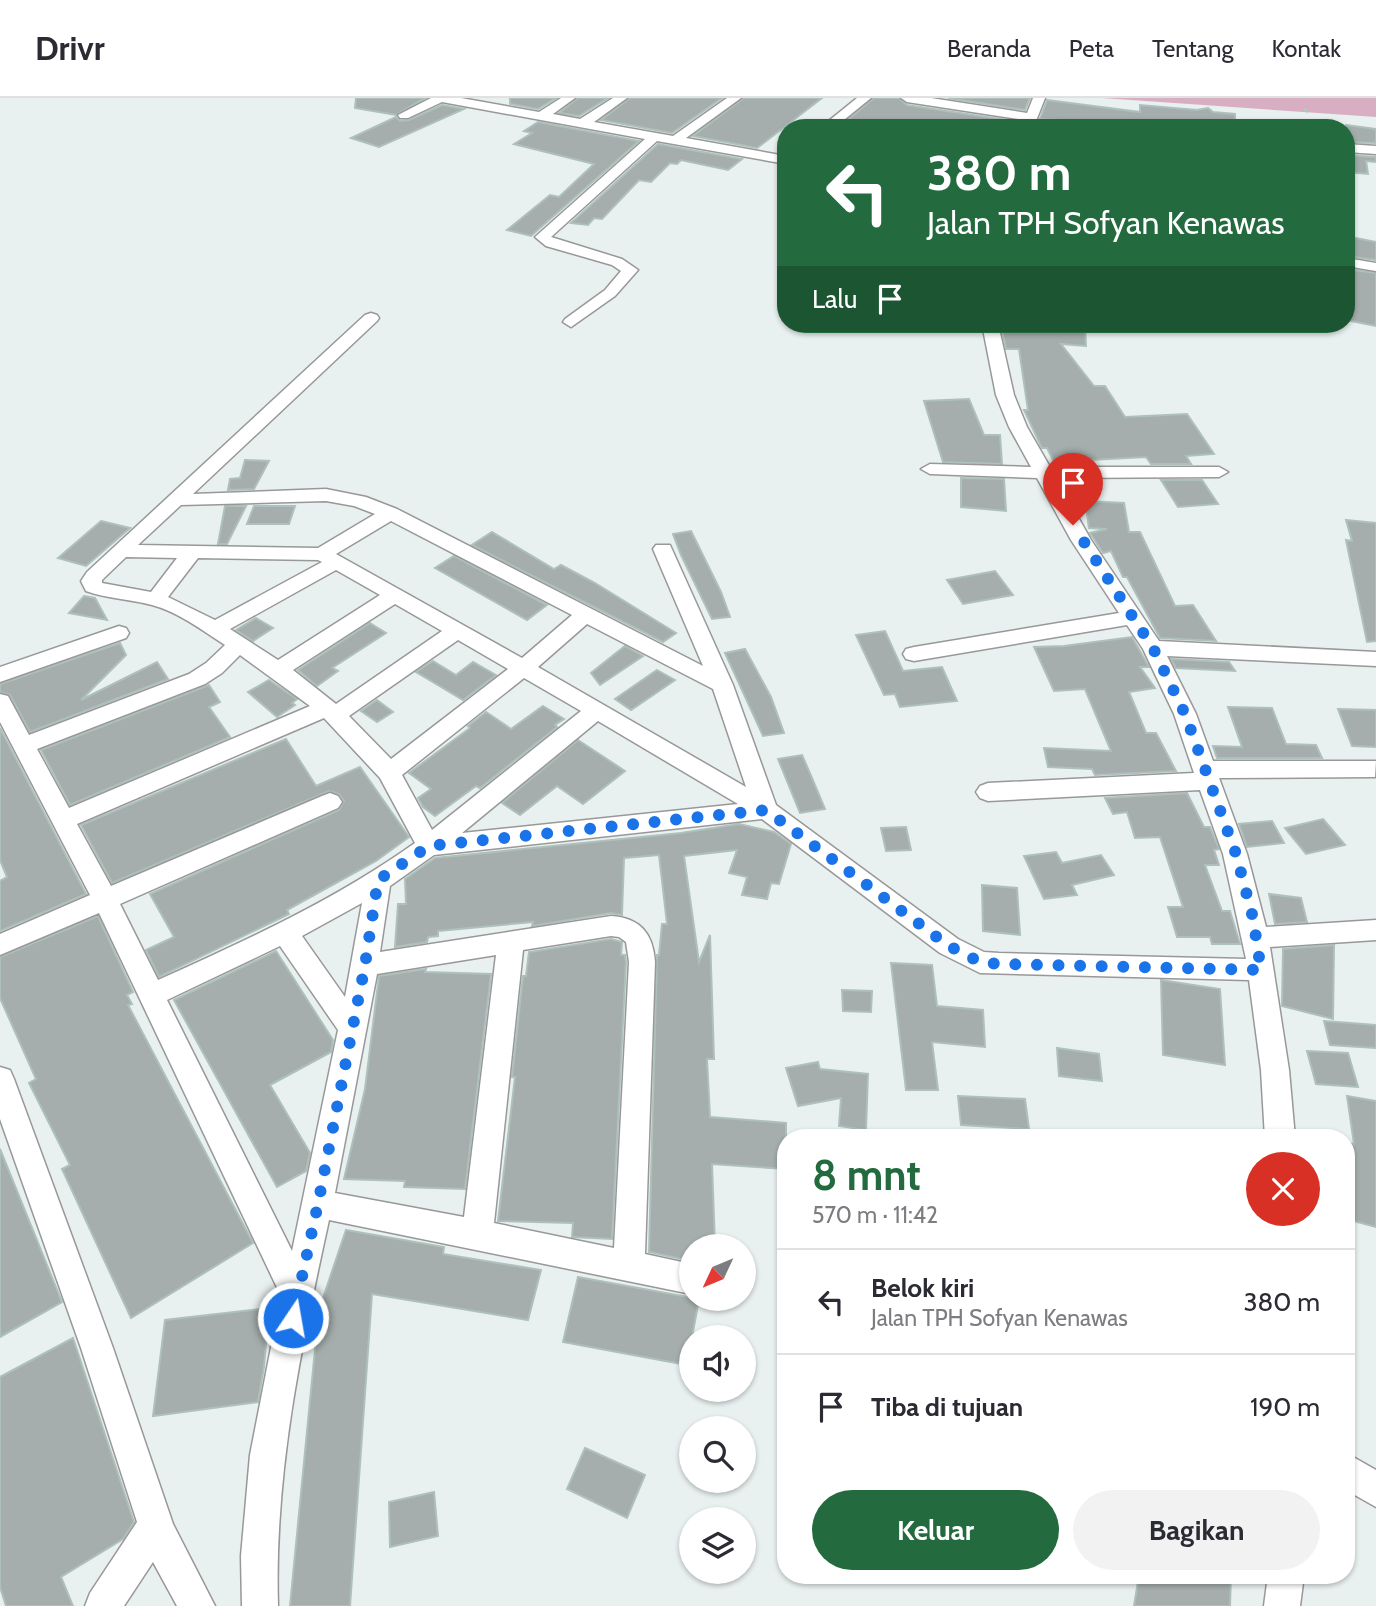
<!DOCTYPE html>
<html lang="id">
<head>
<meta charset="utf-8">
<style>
	body { margin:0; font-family:Cabin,sans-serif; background:#f2f2f3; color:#2b2b33; height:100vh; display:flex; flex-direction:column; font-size:26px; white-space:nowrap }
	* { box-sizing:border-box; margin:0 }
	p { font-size:23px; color:#7c7c81 }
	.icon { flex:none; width:38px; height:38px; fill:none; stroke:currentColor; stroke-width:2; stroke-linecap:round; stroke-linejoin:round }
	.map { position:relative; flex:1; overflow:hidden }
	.details { position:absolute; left:777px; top:1031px; width:578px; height:455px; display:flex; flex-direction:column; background:#fff; border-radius:28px; box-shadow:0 2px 5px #0004 }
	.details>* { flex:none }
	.guide { position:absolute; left:777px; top:21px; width:578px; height:214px; border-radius:28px; box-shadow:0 2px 5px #0004; background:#236b3e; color:#fff; overflow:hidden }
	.needle { width:46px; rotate:226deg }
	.tools { position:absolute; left:679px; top:1136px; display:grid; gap:14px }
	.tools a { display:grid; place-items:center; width:77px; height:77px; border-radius:50%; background:#fff; box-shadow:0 2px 5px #0004; font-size:35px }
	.pin { position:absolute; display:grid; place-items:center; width:60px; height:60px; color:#fff; margin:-72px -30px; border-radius:50% 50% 50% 0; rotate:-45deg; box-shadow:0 0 7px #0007 }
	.pin .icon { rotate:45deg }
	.me { position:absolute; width:77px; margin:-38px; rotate:12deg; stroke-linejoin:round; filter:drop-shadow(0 0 5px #0008) }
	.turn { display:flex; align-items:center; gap:24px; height:147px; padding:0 35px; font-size:32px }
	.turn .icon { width:91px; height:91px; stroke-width:2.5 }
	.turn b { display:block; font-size:49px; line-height:60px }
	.then { display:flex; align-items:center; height:66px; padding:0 35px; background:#0003; gap:14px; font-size:26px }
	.round { display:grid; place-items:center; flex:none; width:74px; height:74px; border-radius:37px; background:#f2f2f3 }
	.summary { display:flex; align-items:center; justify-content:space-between; height:119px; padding:0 35px }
	h1 { font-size:42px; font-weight:800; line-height:52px; color:#236b3e }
	.action { display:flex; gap:14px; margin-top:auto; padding:14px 35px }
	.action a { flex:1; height:80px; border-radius:42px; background:#236b3e; color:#fff; font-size:28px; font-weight:800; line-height:80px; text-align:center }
	.action a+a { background:#f2f2f3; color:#2b2b33 }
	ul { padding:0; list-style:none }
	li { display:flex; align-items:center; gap:21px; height:105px; padding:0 35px; border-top:2px solid #e1e1e2 }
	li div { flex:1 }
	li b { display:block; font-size:26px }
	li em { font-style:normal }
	header { display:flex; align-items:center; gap:42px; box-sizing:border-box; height:98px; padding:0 35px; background:#fff; border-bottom:2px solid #e1e1e2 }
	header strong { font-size:33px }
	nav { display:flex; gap:38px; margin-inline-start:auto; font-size:24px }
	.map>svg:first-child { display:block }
	.water { fill:#d8afc2 }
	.building { fill:#a5aeac; stroke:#adc0bc; stroke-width:2 }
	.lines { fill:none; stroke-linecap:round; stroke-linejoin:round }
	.minor-casing { stroke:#989898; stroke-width:3 }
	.path { stroke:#80eaad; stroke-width:2.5; stroke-dasharray:2 2; stroke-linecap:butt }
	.minor { fill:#fff; fill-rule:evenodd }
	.route { stroke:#1a73e8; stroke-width:12; stroke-dasharray:0 21.6 }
</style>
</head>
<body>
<header>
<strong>Drivr</strong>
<nav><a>Beranda</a><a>Peta</a><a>Tentang</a><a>Kontak</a></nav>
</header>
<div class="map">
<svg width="1376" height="1508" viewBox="0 0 1376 1508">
	<rect width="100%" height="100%" fill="#e9f0f0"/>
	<path class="water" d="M1102,0h274v19z"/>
	<g class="building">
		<path d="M356,0h69l-29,17 -41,-7z"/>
		<path d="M510,0h46l-18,11 -28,-5z"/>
		<path d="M578,0h30l-29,18 -20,-3z"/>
		<path d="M630,0h92l-50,35 -71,-13z"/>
		<path d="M744,0h78l-65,50 -64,-12z"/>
		<path d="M874,0h25l8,7 113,17 -2,6h-180z"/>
		<path d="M948,0h82l-5,12z"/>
		<path d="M1047,2l93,12v-7l57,5 11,-2 5,4 22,2v11l4,3h-148l-9,-7 -42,-2z"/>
		<path d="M442,7l22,4 -85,38 -28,-9 45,-21 4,4 9,-1z"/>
		<path d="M538,24l101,19 -108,95 -24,-6 43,-35 9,2 35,-33 -80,-20 18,-11 -8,-2z"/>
		<path d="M1346,27l30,4v14l-30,-1z"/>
		<path d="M658,46l84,15 -14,11 -47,-10 -4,4 -7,-1 -19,19 -12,-2 -37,39 -8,-1 -6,7 -17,-2z"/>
		<path d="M1346,57l30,2v5l-10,-1 2,13 -22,-2z"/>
		<path d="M1346,138l30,6v18l-30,-4z"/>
		<path d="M1346,171l30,4v53l-30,-6z"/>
		<path d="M1001,226l84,2 1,20 -25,-2 33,42h11l20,31 62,-3 27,40 -28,2 5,8h-40l-5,-7 -92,5 -7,-14h-5l-2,-4 -16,-34h4l-9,-61h-13z"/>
		<path d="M969,301l15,36h16l2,29 -59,-2 -19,-61z"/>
		<path d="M245,362l24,1 -15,28 -26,1 2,-11 10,-1z"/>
		<path d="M961,380l43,1 2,32 -45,-4z"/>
		<path d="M1161,382h41l16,24 -40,3z"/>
		<path d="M1085,403l39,2 5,29h11l35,74 18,-1 23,36 -56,-3 -33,-61h-4l-12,-26 -8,2 -13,-20 17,-4 -18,-1z"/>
		<path d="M225,408h21l-19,38h-9z"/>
		<path d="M254,408h41l-6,18h-42z"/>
		<path d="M1346,422l30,3v118l-9,1 -21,-102 6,1z"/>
		<path d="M101,423l29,7 -44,38 -28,-8z"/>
		<path d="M691,433l30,61 9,25 -18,2 -31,-64 -8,-21z"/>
		<path d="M492,434l62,37 7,-4 34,18 81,50 -13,9 -191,-97z"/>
		<path d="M454,458l93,49 -20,15 -92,-52z"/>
		<path d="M995,473l18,24 -50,9 -16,-24z"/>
		<path d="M84,498l11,2 12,22 -38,-7z"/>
		<path d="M256,520l17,10 -20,13 -17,-11z"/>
		<path d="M370,525l16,10 -54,35 6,3 -21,15 -19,-16z"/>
		<path d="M885,533l18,40 39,-4 15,34 -57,6 -5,-13 -11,1 -28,-60z"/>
		<path d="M1132,539l17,30h-9l15,21 -26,4 17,41h10l20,38 -81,4 -3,-6 -44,-2 -4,-19 67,3 -26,-62 -31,2 -20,-44 30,-1z"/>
		<path d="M120,545l6,12 -45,45 76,-38 11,17 -138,53 -20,-37 -10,-3v-8z"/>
		<path d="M625,548l18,10 -43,29 -9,-12z"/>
		<path d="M745,551l26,48 13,36 -21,3 -38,-83z"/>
		<path d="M1171,561l58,3 6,9 -59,-3z"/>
		<path d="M433,563l23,14 17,-13 23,13 -33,25 -47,-28z"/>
		<path d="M657,572l18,10 -44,30 -16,-11z"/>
		<path d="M269,582l28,19 -5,4 3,2 -18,12 -29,-25z"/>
		<path d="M209,587l11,17 -11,5 21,30 -160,68 -29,-55z"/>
		<path d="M377,602l16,12 -16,10 -16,-11z"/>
		<path d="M543,608l21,13 -9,6 2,2 -77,61 -4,-2 -41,30 -12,-9 -5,-9 13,-9 -22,-16 61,-45 -2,-2 18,-14 25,17z"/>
		<path d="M1228,609l44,1 14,36 30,1 6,13h-105l-4,-12 29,1z"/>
		<path d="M1338,611l38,1v37l-24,-1z"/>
		<path d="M0,630l86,166 -86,37v-50l7,-4 -7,-17z"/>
		<path d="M286,641l30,47 44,-19 49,70 -33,24 -89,49 2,4 -130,63 -13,-27 28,-13 -24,-43 189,-84 5,-9 -5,-7 -10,-3 -217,92 -31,-58z"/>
		<path d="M578,642l47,31 -42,33 -26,-18 -37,29 -18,-12z"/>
		<path d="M802,657l7,16 16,38 -25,4 -22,-54z"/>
		<path d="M1187,695l17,34h6l9,22 -5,1 5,15h-14l17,46h8l10,33h-28l-2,-7h-33l-9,-30h15l-23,-70 -25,1 -8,-26 -14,2 -8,-16z"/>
		<path d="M1323,721l22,26 -39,9 -21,-26z"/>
		<path d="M1272,723l12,22 -37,4 -8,-23z"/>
		<path d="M739,726l35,8 17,12 -12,40 -8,-1 -4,16 -25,-4 5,-18 -18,-4 8,-23 -53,6 15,106 11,-27 4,124h-7l3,58 76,6v46l-74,-5 3,82h-24v15l-42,-9 8,-297h2l3,-31h5l-8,-69 -35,3 -2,57 -11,-2 -79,13 1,-4 -95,9v5l-10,1 -1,5 -32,5 3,-43h8l-1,-25 30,-21 246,-25z"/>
		<path d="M906,729l5,23 -25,1 -5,-23z"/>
		<path d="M1056,754l6,11 39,-8 13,20 -42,10 5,10 -33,4 -20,-43z"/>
		<path d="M982,787l35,3 3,47 -37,-4z"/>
		<path d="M1269,796l32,4 6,24 -32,2z"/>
		<path d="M98,818l35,76 -6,3 5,9 -4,1 125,238 -122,75 -69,-149 8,-4 -41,-82 7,-4 -36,-81v-41z"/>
		<path d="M611,841l11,3 -1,13h4l1,7 -14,277 -40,-2 1,-14 -75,-2 17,-144h-3l11,-101h3l3,-24z"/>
		<path d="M1334,847l-1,74 -51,-13 1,-57z"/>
		<path d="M276,853l57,89 -2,12 -61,33 40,68 -4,18 -29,16 -103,-187z"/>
		<path d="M891,865l41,2 5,41 46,4 2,37 -53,-5 6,48h-32z"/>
		<path d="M426,871l-1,3 66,2 -26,215 -61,-2 1,-6 -61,-2 21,-90 14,-113z"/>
		<path d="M1161,882l59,9 5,76 -62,-10z"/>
		<path d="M842,892l30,1 -1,21 -28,-1z"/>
		<path d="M1324,923l52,4v23l-46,-3z"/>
		<path d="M1057,950l42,6 3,27 -43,-5z"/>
		<path d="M1307,953l41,2 10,34 -42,-3z"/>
		<path d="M818,964l2,7 48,5 -2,56 -27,-4 2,-28 -43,8 -12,-38z"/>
		<path d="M958,998l67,3 4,30 -68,-4z"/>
		<path d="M1347,998l29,5v126l-30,-8v-76l8,1z"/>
		<path d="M0,1051l62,153 -62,35z"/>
		<path d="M346,1132l98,17 -1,7 98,16 -13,50 -156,-26 -22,312h-60l30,-308h3z"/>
		<path d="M578,1179l121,22 -12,66 -124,-23z"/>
		<path d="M269,1210l-5,59 -6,35 -105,14 12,-96z"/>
		<path d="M73,1240l61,184 -11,17 -62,38 12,29h-67l-6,-19v-210z"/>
		<path d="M585,1350l60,27 -18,43 -60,-29z"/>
		<path d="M434,1394l4,44 -48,11 -1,-45z"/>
		<path d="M1139,1477h92l-1,31h-96z"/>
	</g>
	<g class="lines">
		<defs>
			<g id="minor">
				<path d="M431,0h30l78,14 22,-14h14l-22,16 27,5 33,-21h14l-33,24 79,14 54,-38h14l-55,40 100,18v8l-129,-23 -106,96 71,22 16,11 -23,26 -44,31 -8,-5 2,-3 40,-29 16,-19 -9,-6 -66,-19 -11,-9 110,-98 -203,-37 -34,16h-8l-2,-3z"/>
				<path d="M857,0h14l-37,30h-14z"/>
				<path d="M901,0h30l96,15 6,-15h12l-9,23 46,3 6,4h-68l4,-8 -117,-18z"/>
				<path d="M1346,46l30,2v8l-30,-2z"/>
				<path d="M1346,160l30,5v8l-30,-5z"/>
				<path d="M371,215l6,2 2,3 -2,3 -184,173 133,-5 40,8 31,12 306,157 -50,-117 3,-4h14l63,140 43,120 182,134 26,13 15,1 247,6 -23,-105 -23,-64 -212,11 -8,-3 -4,-6 4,-6 8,-3 206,-10 -20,-59 -31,-65 -16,-24 -213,36 -8,-2 -3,-5 3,-5 8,-2 205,-34 -48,-73 -34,-62 -107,-4 -9,-5 9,-5 101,3 -22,-40 -13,-32 -14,-71h16l16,71 13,32 23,40h169l9,5 -9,5 -163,1 35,62 68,101 217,11v14l-209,-10 29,58 17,47h163l-1,16 -156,1 28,76 19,73 110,-7v20l-106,7 19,123 6,68h-30l-4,-68 -12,-90 -269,-7 -40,-20 -178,-134 -328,36 -44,31 -10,66 231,-36c29,2 42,17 44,46l-10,292 46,10v30l-362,-74c-28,128 -55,254 -51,386h-36l-1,-50 9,-101 31,-159 -182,-383 -99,42v-21l90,-39 -90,-173v-28l8,2 21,39 160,-61 17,-11 19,-18c-23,-15 -47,-33 -73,-40 -22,-6 -44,-6 -66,-14l-5,-10 6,-9 278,-257zM326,403l28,5 21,8 -57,34 -180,-3 43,-40zM391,423l181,94 -50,43 -186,-104zM126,459l51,1 -26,34 -49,-9v-3zM198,460l120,2 4,2 -107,58 -47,-23zM336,472l44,25 -102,65 -48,-31zM395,506l47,27 -106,73 -43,-34zM587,526l126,65 33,98 -208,-120zM458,542l50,29 -117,90 -42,-43zM240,557l70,51 -241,102 -32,-59 168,-65 17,-11zM524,580l57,33 -149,119 -30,-55zM324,620l56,60 35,65c-80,57 -168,97 -257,137l-38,-76 218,-96 4,-6 -4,-6 -8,-3 -8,3 -211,90 -34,-62zM598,623l140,83 -276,29zM362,805l-17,94 -43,-61zM611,838l8,1 7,5 3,20 -15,286 -120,-25 29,-273zM280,848l58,84 -46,221 -125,-251zM496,857l-32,262 -129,-24 42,-219z"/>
				<path d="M119,528l7,2 3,5 -3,5 -126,44v-15z"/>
				<path d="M0,969l10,3 4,9 99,269 60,176 42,82h-38l-24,-44 -29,44h-39l5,-13 47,-71 -56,-174 -81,-229z"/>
				<path d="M1346,1355l30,17v37l-30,-17z"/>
				<path d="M1268,1477h36l-4,31h-36z"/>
			</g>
		</defs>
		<use href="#minor" class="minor-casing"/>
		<path class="path" d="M1305,11l2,4"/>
		<use href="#minor" class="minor"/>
	</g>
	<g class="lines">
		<path class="route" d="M293,1220l25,-114 47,-239 13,-85 51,-34 337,-36 183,136 31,16 19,2 262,6 -8,-52 -17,-64 -51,-140 -32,-66 -80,-123"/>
	</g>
</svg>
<div class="tools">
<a><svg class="needle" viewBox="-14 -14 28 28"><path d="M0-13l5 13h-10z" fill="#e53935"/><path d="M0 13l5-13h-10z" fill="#7c7c81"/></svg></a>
<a><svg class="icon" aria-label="sound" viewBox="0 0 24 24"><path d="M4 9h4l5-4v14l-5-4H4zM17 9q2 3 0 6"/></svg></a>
<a><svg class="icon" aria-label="search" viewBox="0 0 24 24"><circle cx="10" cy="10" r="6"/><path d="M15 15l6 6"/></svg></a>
<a><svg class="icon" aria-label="layers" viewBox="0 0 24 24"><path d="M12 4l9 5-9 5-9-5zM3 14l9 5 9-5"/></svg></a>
</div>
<div class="pin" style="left:1073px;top:427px;background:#d93025"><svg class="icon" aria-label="arrive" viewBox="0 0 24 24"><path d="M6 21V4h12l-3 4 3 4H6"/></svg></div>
<svg class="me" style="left:293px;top:1220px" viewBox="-20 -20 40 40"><circle r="17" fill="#1a73e8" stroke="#fff" stroke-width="3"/><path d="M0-11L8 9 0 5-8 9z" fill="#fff"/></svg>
<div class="guide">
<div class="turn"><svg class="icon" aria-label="left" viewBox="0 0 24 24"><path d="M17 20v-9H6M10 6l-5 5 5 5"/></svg><div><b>380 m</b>Jalan TPH Sofyan Kenawas</div></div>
<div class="then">Lalu<svg class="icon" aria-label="arrive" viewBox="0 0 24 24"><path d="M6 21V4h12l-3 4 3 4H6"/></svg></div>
</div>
<section class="details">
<div class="summary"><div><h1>8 mnt</h1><p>570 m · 11:42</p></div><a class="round" style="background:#d93025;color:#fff"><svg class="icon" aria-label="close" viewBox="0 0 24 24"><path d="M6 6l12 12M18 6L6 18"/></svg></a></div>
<ul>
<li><svg class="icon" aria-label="left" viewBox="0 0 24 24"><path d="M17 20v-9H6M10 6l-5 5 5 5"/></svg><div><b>Belok kiri</b><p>Jalan TPH Sofyan Kenawas</p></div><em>380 m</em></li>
<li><svg class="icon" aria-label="arrive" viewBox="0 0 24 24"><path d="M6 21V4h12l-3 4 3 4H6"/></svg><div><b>Tiba di tujuan</b></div><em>190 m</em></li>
</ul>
<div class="action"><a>Keluar</a><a>Bagikan</a></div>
</section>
</div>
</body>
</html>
